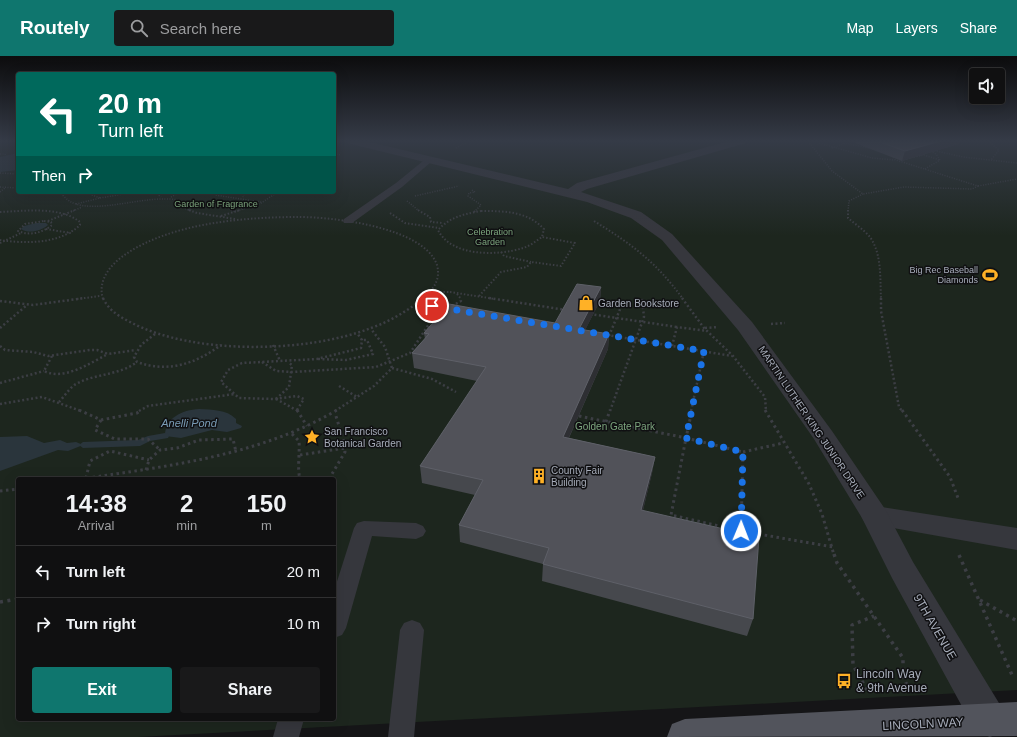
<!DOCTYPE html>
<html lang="en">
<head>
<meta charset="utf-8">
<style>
	body { margin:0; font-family:Arial,sans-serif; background:#19191a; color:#f1f3f6; height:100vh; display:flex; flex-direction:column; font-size:15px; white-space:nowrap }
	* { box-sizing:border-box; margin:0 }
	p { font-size:13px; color:#9c9d9f }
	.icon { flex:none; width:22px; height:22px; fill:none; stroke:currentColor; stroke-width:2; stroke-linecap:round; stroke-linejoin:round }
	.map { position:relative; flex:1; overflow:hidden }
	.drawer { position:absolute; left:16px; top:421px; width:320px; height:244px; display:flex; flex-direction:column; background:#101011; border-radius:4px; box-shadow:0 4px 16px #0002,0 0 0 1px #303031 }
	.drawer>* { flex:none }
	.banner { position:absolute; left:16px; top:16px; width:320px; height:122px; border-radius:4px; box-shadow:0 4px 16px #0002,0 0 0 1px #303031; background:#00695c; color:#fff; overflow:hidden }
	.controls { position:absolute; left:969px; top:12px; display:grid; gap:8px }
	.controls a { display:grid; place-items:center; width:36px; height:36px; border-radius:4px; background:#101011; box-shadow:0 4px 16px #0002,0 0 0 1px #303031; font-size:20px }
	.pin { position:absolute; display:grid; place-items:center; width:34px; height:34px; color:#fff; margin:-17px; border:2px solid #fff; border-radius:50%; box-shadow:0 1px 4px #0007 }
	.me { position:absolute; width:44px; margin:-22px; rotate:1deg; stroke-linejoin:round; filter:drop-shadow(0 0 3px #0008) }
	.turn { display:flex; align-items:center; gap:14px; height:84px; padding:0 16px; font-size:18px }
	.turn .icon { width:52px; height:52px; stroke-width:2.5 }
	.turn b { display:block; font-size:28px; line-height:34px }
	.then { display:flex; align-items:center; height:38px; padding:0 16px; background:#0003; gap:8px; font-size:15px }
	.eta { display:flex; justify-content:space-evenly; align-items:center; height:68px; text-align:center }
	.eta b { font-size:24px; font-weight:700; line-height:28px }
	.cta { display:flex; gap:8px; margin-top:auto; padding:8px 16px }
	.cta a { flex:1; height:46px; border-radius:4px; background:#0f766e; color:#fff; font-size:16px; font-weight:700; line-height:46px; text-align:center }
	.cta a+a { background:#19191a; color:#f1f3f6 }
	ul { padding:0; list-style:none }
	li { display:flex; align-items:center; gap:12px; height:52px; padding:0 16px; border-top:1px solid #303031 }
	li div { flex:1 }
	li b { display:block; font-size:15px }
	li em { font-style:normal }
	header { display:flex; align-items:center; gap:24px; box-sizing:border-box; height:56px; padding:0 20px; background:#0f766e; color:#fff }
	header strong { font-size:19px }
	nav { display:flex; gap:22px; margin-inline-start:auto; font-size:14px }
	.search { width:280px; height:36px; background:#19191a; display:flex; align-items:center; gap:10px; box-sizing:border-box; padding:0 14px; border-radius:4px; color:#9c9d9f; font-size:15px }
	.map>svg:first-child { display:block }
	.green { fill:#1d261e; fill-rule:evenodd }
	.water { fill:#2a353c }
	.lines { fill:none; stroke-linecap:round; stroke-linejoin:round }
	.stream { fill:#2a353c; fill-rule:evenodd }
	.path-far4 { stroke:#3c3e44; stroke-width:1.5; stroke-dasharray:1 1.5; stroke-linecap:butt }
	.path-far3 { stroke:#3c3e44; stroke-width:2; stroke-dasharray:1.5 2; stroke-linecap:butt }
	.path-far2 { stroke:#3c3e44; stroke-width:2.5; stroke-dasharray:2 2.5; stroke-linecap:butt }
	.path-far1 { stroke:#3c3e44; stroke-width:3; stroke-dasharray:2.5 3.5; stroke-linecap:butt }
	.path { stroke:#3c3e44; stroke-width:3.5; stroke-dasharray:3 4.5; stroke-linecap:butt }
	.service { fill:#36373d; fill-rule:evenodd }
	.minor { fill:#36373d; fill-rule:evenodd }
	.tertiary { fill:#36373d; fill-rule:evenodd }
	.primary { fill:#52545c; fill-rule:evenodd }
	.wall { fill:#46484d }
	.shaded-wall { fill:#2e2f33 }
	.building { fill:#515259; stroke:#5e6068 }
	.route { stroke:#1a73e8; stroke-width:7; stroke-dasharray:0 12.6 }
	.labels { text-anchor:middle; stroke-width:3; stroke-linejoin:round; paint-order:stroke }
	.far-park-label { font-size:9px; fill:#7ca57d; stroke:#101012 }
	.far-poi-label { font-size:9px; fill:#a6acb9; stroke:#101012; text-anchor:end }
	.poi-label { font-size:10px; fill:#a6acb9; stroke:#101012; text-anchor:start }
	.street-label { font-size:10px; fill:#a6acb9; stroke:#101012 }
	.park-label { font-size:10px; fill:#7ca57d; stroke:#101012 }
	.water-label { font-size:11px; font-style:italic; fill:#7a9cb6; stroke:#101012 }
	.near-street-label { font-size:12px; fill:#a6acb9; stroke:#101012 }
	.near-poi-label { font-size:12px; fill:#a6acb9; stroke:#101012; text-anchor:start }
</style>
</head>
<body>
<header>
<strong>Routely</strong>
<div class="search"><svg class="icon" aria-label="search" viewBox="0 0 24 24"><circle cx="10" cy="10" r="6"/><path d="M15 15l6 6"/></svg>Search here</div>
<nav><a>Map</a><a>Layers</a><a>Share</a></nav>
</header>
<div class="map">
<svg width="1017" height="681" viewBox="0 0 1017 681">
	<rect width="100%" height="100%" fill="#151517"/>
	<path class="green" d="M0,85h18v51h316v-51h683v549l-879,47h-138zM18,423h316v240h-316z"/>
	<g class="water">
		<path d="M18,97v17l-18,2v-15z"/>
		<path d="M36,167h10l2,2c-7,6 -19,9 -27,4l3,-3z"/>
		<path d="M199,353c13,1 27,0 37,10v4l6,3 -1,2 -14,4 -15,-2 -31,8 -16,-2c0,-18 17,-26 34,-27z"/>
		<path d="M27,380l17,7 16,-3 7,3 9,-1 7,3 -15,6 -10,-1 -58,21v-34z"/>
	</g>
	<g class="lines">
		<path class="stream" d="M165,377l3,1 1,2 -1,2 -18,3 -10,5 -57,2 -4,-3 4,-3 55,-2 10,-4z"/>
		<g class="path-far4">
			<path d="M808,85l24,30 31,23 41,-7 68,2 6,-3 -82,-26 -6,-5"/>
			<path d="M812,85l60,17 23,2"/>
			<path d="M836,85l37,8"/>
			<path d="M988,85l11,9 -8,10"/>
			<path d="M456,92l13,-7"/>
			<path d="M832,92l14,-5"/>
			<path d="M932,94l31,7 54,6"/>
			<path d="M0,98h5l1,2"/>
			<path d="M334,98l7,1"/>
			<path d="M914,101l10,-2 16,5"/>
			<path d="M925,113l15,-9 -4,-6 -5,-3"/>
			<path d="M0,117l18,1"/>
			<path d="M978,130l39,-7"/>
			<path d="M0,131l18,1"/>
			<path d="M472,134l3,2 -6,1 -1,3 13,9 -6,6"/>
			<path d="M0,136l5,-4"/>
			<path d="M59,136c4,3 8,8 12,10 26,13 75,-8 107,-2l6,8 7,3"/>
			<path d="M155,136l6,5"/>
			<path d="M212,136l3,3 46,7"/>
			<path d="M237,136l7,2 -1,3"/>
			<path d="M415,140l44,-10"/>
			<path d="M171,141l10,-5"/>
			<path d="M100,142l35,-6"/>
			<path d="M407,145l12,10"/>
			<path d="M76,148l24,-6 -16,-6"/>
			<path d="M222,149l12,6"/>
			<path d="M188,154l18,-7 28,2 11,4"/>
			<path d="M73,155l9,-4"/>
			<path d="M237,155l24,-8 17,-11"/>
			<path d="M848,155l1,-10 14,-7"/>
		</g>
		<g class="path-far3">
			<path d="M189,154l8,3 38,6"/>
			<path d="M231,154l6,2"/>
			<path d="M418,154l12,7 1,5 12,1"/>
			<path d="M848,154v8c7,6 16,12 22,19 12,17 10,42 11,62"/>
			<path d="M481,155c23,0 46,0 63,18l-2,8c-6,4 -12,9 -19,11 -25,8 -72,9 -85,-18 12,-13 26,-16 43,-19z"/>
			<path d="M0,156c24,-1 60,-6 80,10v3c-20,19 -54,19 -80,15"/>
			<path d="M474,156l2,-2"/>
			<path d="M390,157l15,10 34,5"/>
			<path d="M221,160l19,-6"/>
			<path d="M44,165l7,1 1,3c-10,8 -22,11 -34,6l7,-7z"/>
			<path d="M48,165l27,-11"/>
			<path d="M594,165c39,24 62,41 89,78"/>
			<path d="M46,173l25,4"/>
			<path d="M0,187l21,-10"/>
			<path d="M501,196l3,4 27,6"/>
			<path d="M450,236l45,7"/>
			<path d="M457,238l4,5"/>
			<path d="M430,239l7,-3h14"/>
			<path d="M479,240l22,-24 26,-5 4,-5 30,4 14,-23 -33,-6"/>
			<path d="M77,243l23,-3"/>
			<path d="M103,243c-6,-19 8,-35 23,-45 46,-31 118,-37 173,-37 34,0 125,10 138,48 4,15 -4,25 -15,34"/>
		</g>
		<g class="path-far2">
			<path d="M103,242c6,13 17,19 29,25 62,32 175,30 239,5 20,-7 36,-17 53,-30"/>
			<path d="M489,242l77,12"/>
			<path d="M682,242l22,30 29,28 32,41 1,14"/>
			<path d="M881,242v13l18,96 3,4"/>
			<path d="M426,243l2,4 9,4"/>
			<path d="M0,245l33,4 52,-7"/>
			<path d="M452,250l9,-5 -1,-3"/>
			<path d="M590,258l87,13"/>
			<path d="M771,268l14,-1"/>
			<path d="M0,272l27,-23"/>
			<path d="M705,272l13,-1"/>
			<path d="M155,278l-14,11 -7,12 3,5c31,11 58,2 84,-17"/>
			<path d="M607,279l125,21"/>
			<path d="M609,280l14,-34"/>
			<path d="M273,289l7,16"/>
			<path d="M0,290l5,4 28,2 15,4 42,-6h7l11,4 28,-4"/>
			<path d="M672,290l5,-19 30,4"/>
			<path d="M52,300l-8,15c20,10 46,-8 64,-17"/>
			<path d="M318,303l28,1 27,-6 -6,-14h-5"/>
			<path d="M262,306l14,9 16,1 84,-5 34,-14 21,-32 5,-14 12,2"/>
			<path d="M392,312l40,11 24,13"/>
			<path d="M0,327l44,-12"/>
			<path d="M339,330l18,11"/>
			<path d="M276,343l13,-12 3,-22 -4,-3"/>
			<path d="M276,343l22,12"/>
			<path d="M59,346c5,-5 11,-15 17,-18 20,-11 42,-8 61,-22"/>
			<path d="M0,348l42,-7 39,14"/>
			<path d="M297,354l7,-11 -7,-3 -22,3 -36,-1 -18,-16 7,-12 14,-7 75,-4 44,-11 1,-8 -5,-7"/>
			<path d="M139,355l9,-5 87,-12"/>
			<path d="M335,355l39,-25 18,-18 -7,-21 -14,-18"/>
			<path d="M610,355l34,-94 -2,-18"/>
			<path d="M691,355l13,-60"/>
		</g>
		<g class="path-far1">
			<path d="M79,354l22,10 36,-7 4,-3"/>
			<path d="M297,354l10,16"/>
			<path d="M765,354l44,74 13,30 12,41"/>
			<path d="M902,354l48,67 8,21"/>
			<path d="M579,360l107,22 6,-28"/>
			<path d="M101,364l-6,10 20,9h33l12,11"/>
			<path d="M606,366l4,-12"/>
			<path d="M292,378l7,7c1,11 -2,28 1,38"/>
			<path d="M686,382l57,14 -2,79 -70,-16z"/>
			<path d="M743,396l40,-9"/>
			<path d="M300,399l45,-7"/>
			<path d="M146,414l3,-10 11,-10 17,-2 22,-8 34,-1 3,13"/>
			<path d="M86,422l4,-17 20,-10 39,9"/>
			<path d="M81,423c87,-13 178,-23 256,-69"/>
			<path d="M329,423l16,-27 -1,-10 -9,-29"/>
			<path d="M0,435l18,-2"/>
			<path d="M741,475l92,16"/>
		</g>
		<g class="path">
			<path d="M834,498l3,9 66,95v19l5,10"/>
			<path d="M959,499l53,120"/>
			<path d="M980,544l37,21"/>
			<path d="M0,546l18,-3"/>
			<path d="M903,621h12"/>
			<path d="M867,634l-14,-25 -1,-40 22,-9"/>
		</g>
		<g class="service">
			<path d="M428,101l3,1v4l-29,25 -50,36h-8l-1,-2 1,-2 52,-36z"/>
			<path d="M364,465l52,2 7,3 3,5 -3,5 -7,3 -44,-3 -26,92 -4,7 -8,3v-47l20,-63 3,-5z"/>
			<path d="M412,564l8,3 4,7 -10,107h-26l12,-107 4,-7z"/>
			<path d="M278,663h26l-5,18h-26z"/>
		</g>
		<path class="minor" d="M875,450l142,22v22l-152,-27 -4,-7 4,-7z"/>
		<path class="tertiary" d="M346,85h19l203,48 9,-6 152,-42h18l-1,2 -159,46 -6,3 60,20 31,22 80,88 80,109 53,78 28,53 89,146 5,12 -5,12 -12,5 -14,-5 -84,-154 -30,-60 -48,-79 -76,-109 -76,-90 -31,-22 -44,-16 -240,-59z"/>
		<path class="primary" d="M1017,646v34l-350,1 5,-13 13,-5z"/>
	</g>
	<g class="wall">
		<path d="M856,85h104l-2,3 -56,17 -47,-18z"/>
		<path d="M601,231l-1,14 -15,29 24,4 -1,15 -39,89 86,19 -3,16 -9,37 110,109 -6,17 -205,-55 1,-17 -83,-22 -1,-17 16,-30 -53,-12 -2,-17 57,-85 -63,-13 -2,-15 13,-14 -1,-6 131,-10z"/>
	</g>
	<g class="shaded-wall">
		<path d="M941,85h19l-2,3 -56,17 3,-10z"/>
		<path d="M601,231l-1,14 -22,43 1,-15z"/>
		<path d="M609,278l-1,15 -46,104 1,-16z"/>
		<path d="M655,401l-3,16 -13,54 2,-17z"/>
	</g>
	<g class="building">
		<path d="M877,85h64l-36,10z"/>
		<path d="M577,228l24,3 -22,42 30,5 -46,103 92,20 -14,53 118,27 -6,82 -210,-55 6,-16 -90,-23 24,-45 -63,-14 66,-99 -74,-14 17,-19 -5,-1 25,-29 106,19z"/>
	</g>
	<linearGradient id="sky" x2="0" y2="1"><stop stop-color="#0c0c0d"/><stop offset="0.47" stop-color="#353b47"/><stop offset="1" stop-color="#353b47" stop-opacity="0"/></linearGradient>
	<rect width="1017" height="180" fill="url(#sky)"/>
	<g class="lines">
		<path class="route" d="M432,250l272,45 -18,87 57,14 -2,79"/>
	</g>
	<defs>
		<symbol id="stadium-bare" viewBox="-9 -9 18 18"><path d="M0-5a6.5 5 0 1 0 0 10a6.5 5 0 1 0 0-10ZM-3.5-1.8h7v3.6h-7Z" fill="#ffb126" stroke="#101012" stroke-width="2.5" paint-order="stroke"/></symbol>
		<symbol id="shop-bare" viewBox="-9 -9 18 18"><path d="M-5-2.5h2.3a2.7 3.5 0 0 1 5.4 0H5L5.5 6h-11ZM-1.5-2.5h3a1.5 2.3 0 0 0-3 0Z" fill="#ffb126" stroke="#101012" stroke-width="2.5" paint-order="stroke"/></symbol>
		<symbol id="sight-bare" viewBox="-9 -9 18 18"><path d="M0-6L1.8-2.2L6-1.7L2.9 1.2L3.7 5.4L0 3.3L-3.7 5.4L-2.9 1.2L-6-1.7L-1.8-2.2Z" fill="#ffb126" stroke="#101012" stroke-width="2.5" paint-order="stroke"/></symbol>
		<symbol id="building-bare" viewBox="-9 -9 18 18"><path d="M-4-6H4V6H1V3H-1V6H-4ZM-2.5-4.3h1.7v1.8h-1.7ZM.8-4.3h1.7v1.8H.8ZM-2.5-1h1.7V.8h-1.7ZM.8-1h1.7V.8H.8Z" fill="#ffb126" stroke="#101012" stroke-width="2.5" paint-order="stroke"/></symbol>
		<symbol id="bus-bare" viewBox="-9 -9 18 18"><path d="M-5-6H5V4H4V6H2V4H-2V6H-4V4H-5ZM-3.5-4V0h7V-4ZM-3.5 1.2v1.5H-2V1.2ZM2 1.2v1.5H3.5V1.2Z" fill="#ffb126" stroke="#101012" stroke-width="2.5" paint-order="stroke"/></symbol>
	</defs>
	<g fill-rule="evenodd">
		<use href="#stadium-bare" x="979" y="208" width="22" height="22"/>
		<use href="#shop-bare" x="575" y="236" width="22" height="22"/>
		<use href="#sight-bare" x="301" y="370" width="22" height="22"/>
		<use href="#building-bare" x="528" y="409" width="22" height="22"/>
		<use href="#bus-bare" x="833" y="614" width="22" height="22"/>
	</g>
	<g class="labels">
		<g class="far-park-label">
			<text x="216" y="151">Garden of Fragrance</text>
			<text x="490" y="179">Celebration<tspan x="490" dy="10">Garden</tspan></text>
		</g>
		<g class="far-poi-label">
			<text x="978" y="217">Big Rec Baseball<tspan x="978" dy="10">Diamonds</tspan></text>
		</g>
		<g class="poi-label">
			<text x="598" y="251">Garden Bookstore</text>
			<text x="324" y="379">San Francisco<tspan x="324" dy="12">Botanical Garden</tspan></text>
			<text x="551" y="418">County Fair<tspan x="551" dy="12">Building</tspan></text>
		</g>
		<g class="street-label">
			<text transform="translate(812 366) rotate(56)" y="4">MARTIN LUTHER KING JUNIOR DRIVE</text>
		</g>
		<g class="park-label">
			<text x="615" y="374">Golden Gate Park</text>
		</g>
		<g class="water-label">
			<text x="189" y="371">Anelli Pond</text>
		</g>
		<g class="near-street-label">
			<text transform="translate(935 571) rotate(60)" y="4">9TH AVENUE</text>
			<text transform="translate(923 668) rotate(-3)" y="4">LINCOLN WAY</text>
		</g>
		<g class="near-poi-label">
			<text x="856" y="622">Lincoln Way<tspan x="856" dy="14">&amp; 9th Avenue</tspan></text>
		</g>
	</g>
</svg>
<div class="controls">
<a><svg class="icon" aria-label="sound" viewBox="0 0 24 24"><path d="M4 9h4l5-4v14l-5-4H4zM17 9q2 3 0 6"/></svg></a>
</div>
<div class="pin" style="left:432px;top:250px;background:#d93025"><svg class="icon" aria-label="arrive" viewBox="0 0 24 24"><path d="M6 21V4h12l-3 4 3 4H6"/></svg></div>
<svg class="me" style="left:741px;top:475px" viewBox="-20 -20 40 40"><circle r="17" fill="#1a73e8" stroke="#fff" stroke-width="3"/><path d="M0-11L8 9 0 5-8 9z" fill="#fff"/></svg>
<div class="banner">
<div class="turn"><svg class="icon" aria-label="left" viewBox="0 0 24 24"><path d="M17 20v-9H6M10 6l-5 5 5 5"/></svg><div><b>20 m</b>Turn left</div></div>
<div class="then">Then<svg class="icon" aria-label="right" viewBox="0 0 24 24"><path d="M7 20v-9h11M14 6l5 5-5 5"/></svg></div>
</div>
<section class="drawer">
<div class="eta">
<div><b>14:38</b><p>Arrival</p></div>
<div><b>2</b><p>min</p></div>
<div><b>150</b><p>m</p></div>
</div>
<ul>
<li><svg class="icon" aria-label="left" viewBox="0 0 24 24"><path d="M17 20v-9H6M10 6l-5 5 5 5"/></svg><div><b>Turn left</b></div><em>20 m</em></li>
<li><svg class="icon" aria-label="right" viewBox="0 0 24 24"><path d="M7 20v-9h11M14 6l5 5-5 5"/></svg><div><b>Turn right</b></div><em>10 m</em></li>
</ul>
<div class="cta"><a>Exit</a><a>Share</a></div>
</section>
</div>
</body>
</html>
